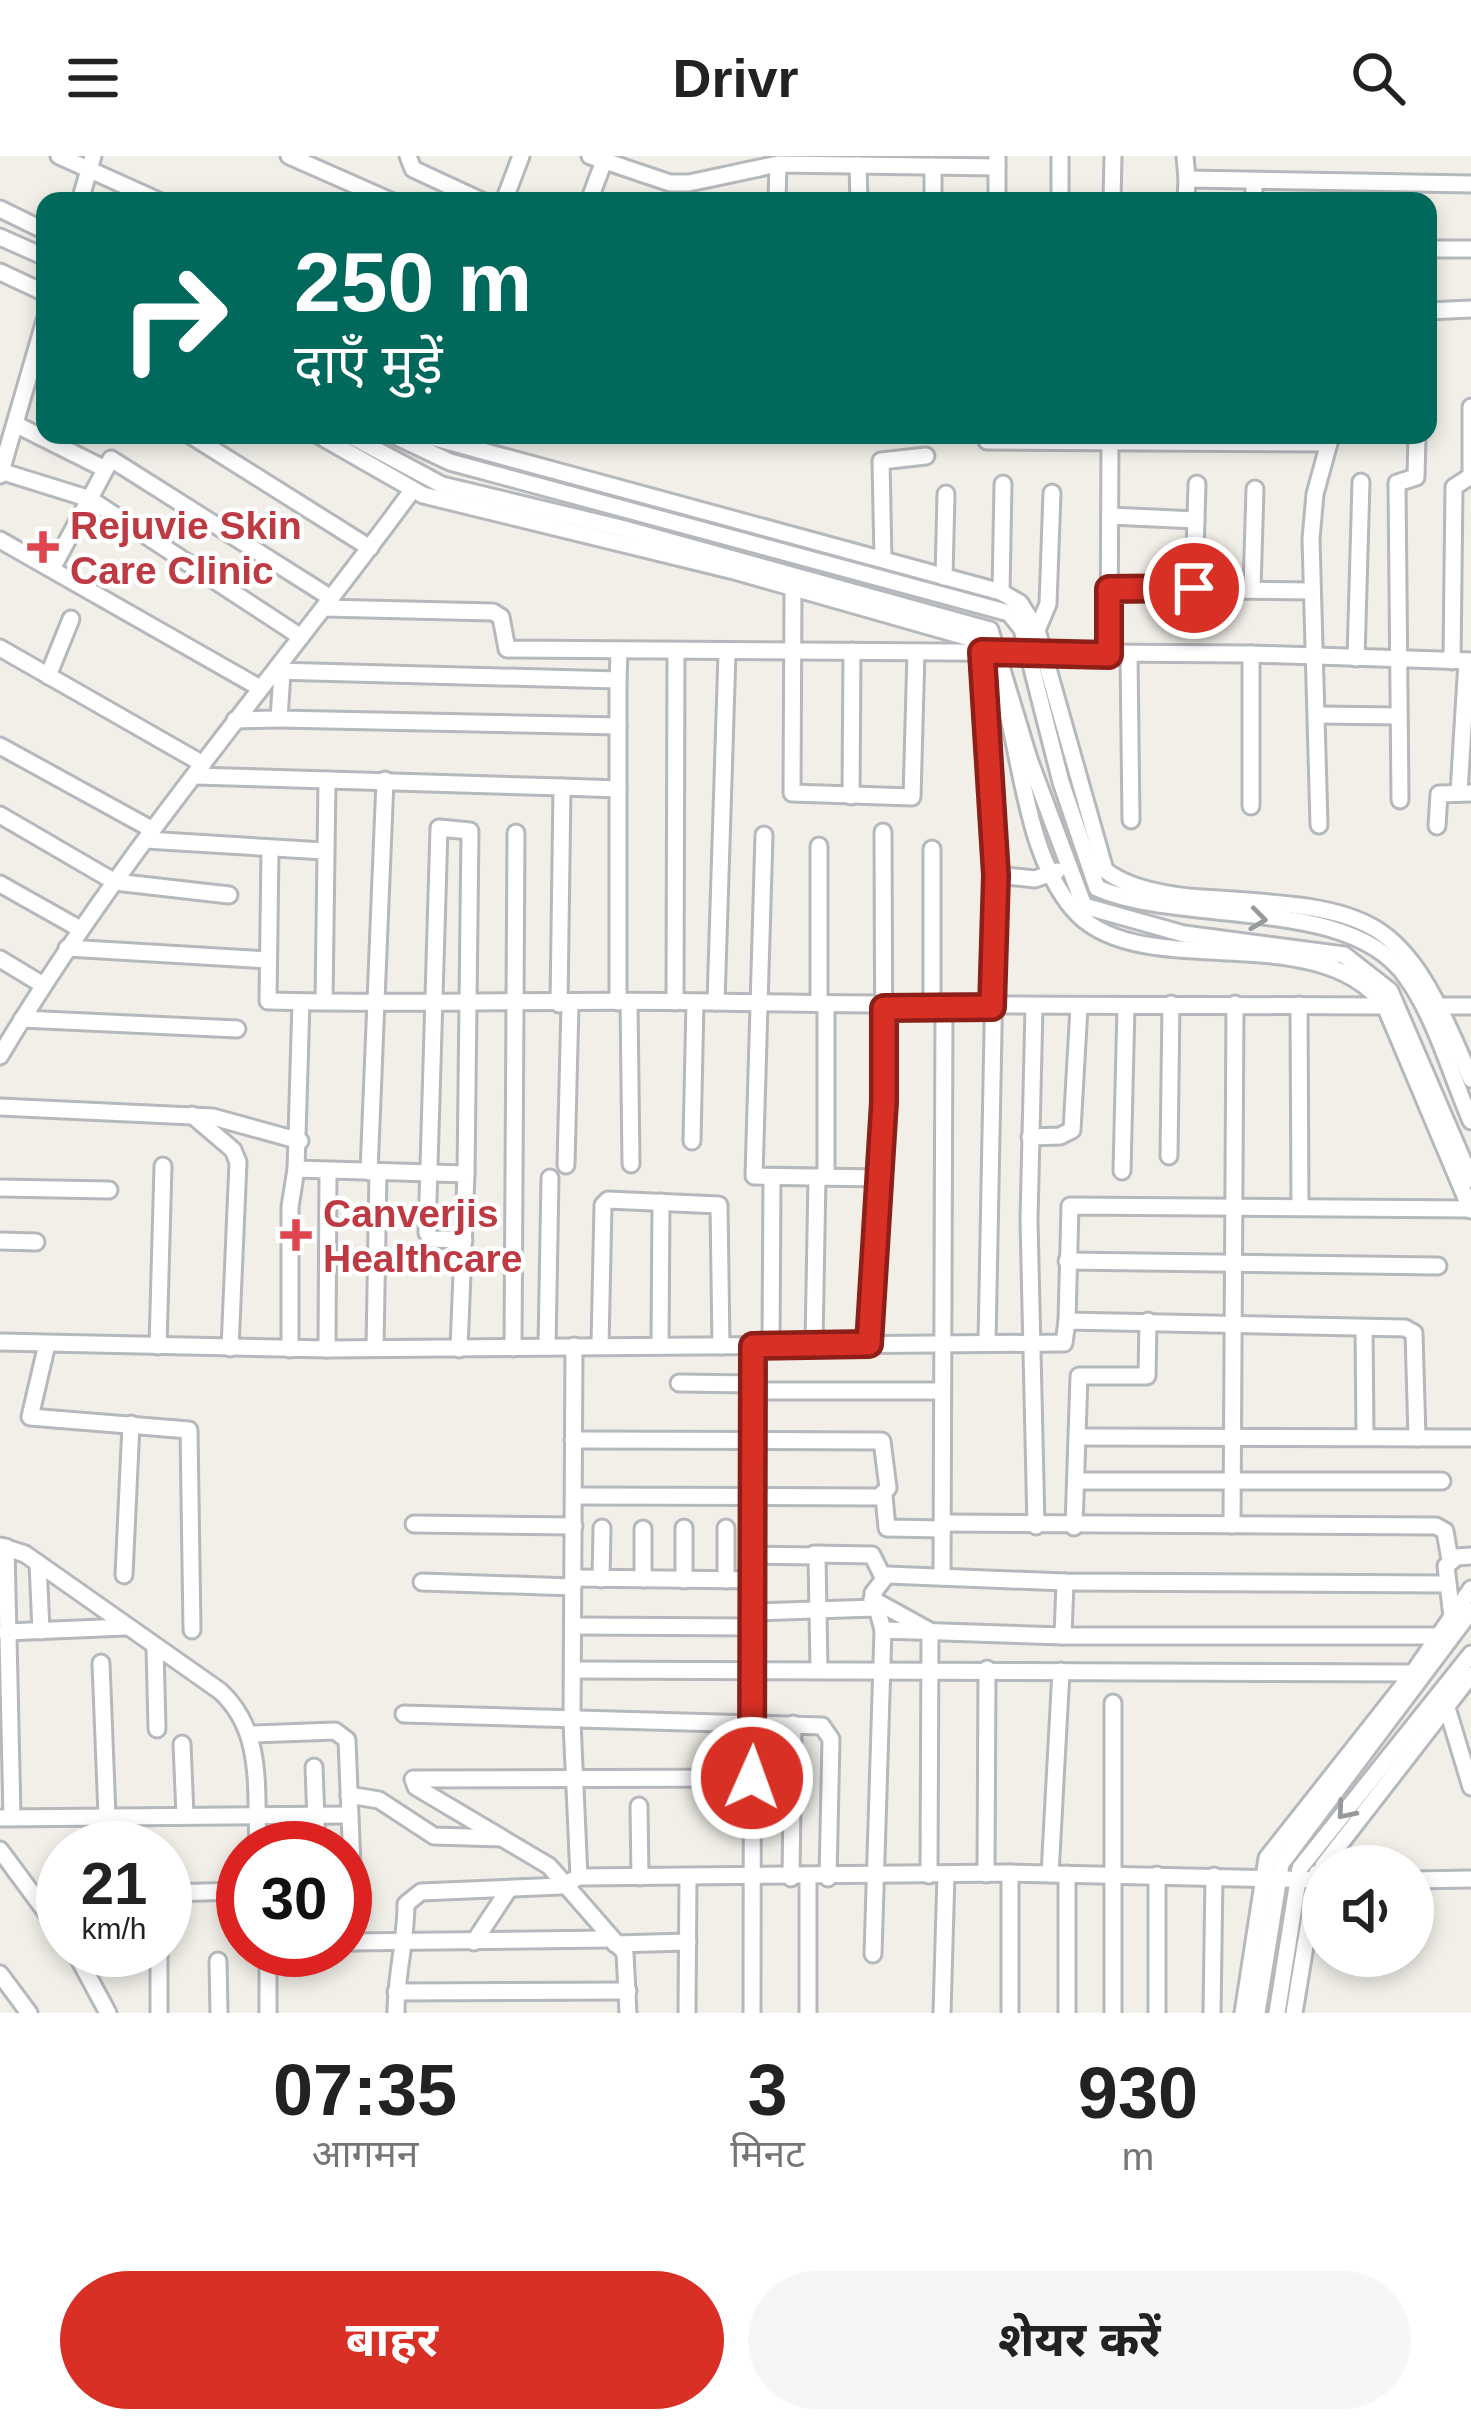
<!DOCTYPE html>
<html lang="hi">
<head>
<meta charset="utf-8">
<style>
	body { margin:0; font-family:Arial,"Noto Sans Devanagari",sans-serif; background:#f6f6f6; color:#222; height:100vh; display:flex; flex-direction:column; font-size:45px; white-space:nowrap }
	* { box-sizing:border-box; margin:0 }
	p { font-size:39px; color:#767676 }
	.icon { flex:none; width:66px; height:66px; fill:none; stroke:currentColor; stroke-width:2; stroke-linecap:round; stroke-linejoin:round }
	.map { position:relative; height:1857px; overflow:hidden }
	.panel { display:flex; flex-direction:column; background:#fff; flex:1 }
	.panel>* { flex:none }
	.guide { position:absolute; left:36px; top:36px; width:1401px; height:252px; border-radius:24px; box-shadow:0 6px 18px #0003; background:#00695c; color:#fff; overflow:hidden }
	.controls { position:absolute; left:1302px; top:1689px; display:grid; gap:24px }
	.controls a { display:grid; place-items:center; width:132px; height:132px; border-radius:50%; background:#fff; box-shadow:0 6px 18px #0003; font-size:60px }
	.speed { position:absolute; left:36px; top:1665px; display:flex; gap:24px; font-size:60px; font-weight:700; text-align:center }
	.speed>* { display:grid; place-content:center; width:156px; height:156px; border-radius:50%; background:#fff; box-shadow:0 6px 18px #0003; line-height:1 }
	.speed small { font-size:30px; font-weight:400 }
	.speed .limit { border:18px solid #d22; background:#fff; color:#111 }
	.pin { position:absolute; display:grid; place-items:center; width:102px; height:102px; color:#fff; margin:-51px; border:6px solid #fff; border-radius:50%; box-shadow:0 3px 12px #0007 }
	.me { position:absolute; width:132px; margin:-66px; rotate:2deg; stroke-linejoin:round; filter:drop-shadow(0 0 9px #0008) }
	.turn { display:flex; align-items:center; gap:42px; height:252px; padding:0 60px; font-size:54px }
	.turn .icon { width:156px; height:156px; stroke-width:2.5 }
	.turn b { display:block; font-size:84px; line-height:102px }
	.eta { display:flex; justify-content:space-evenly; align-items:center; height:204px; text-align:center }
	.eta b { font-size:72px; font-weight:700; line-height:84px }
	.action { display:flex; gap:24px; margin-top:auto; padding:24px 60px }
	.action a { flex:1; height:138px; border-radius:72px; background:#d93025; color:#fff; font-size:48px; font-weight:700; line-height:138px; text-align:center }
	.action a+a { background:#f6f6f6; color:#222 }
	header { display:flex; justify-content:space-between; align-items:center; height:156px; padding:0 60px; background:#fff; font-size:54px; font-weight:700 }
	.map>svg:first-child { display:block }
	.lines { fill:none; stroke-linecap:round; stroke-linejoin:round }
	.minor-casing { stroke:#b5b8bc; stroke-width:21 }
	.minor { stroke:#fff; stroke-width:15 }
	.oneway { stroke:#979a9d }
	.route-casing { stroke:#8d1f18; stroke-width:30 }
	.route { stroke:#d93025; stroke-width:21 }
	.health-dot { fill:#e0444e; stroke:#fff; stroke-width:4.5 }
	.labels { text-anchor:middle; stroke-width:9; stroke-linejoin:round; paint-order:stroke }
	.health-label { font-size:39px; font-weight:bold; fill:#be3a42; stroke:#fff; text-anchor:start }
</style>
</head>
<body>
<header><svg class="icon" aria-label="menu" viewBox="0 0 24 24"><path d="M4 6h16M4 12h16M4 18h16"/></svg>Drivr<svg class="icon" aria-label="search" viewBox="0 0 24 24"><circle cx="10" cy="10" r="6"/><path d="M15 15l6 6"/></svg></header>
<div class="map">
<svg width="1471" height="1857" viewBox="0 0 1471 1857">
	<rect width="100%" height="100%" fill="#f1efe8"/>
	<g class="lines">
		<defs>
			<g id="minor">
				<path d="M59,0l100,45"/>
				<path d="M289,0l102,45"/>
				<path d="M408,0l5,13 69,32"/>
				<path d="M590,0l80,27h19l89,-19 219,3"/>
				<path d="M997,0v45"/>
				<path d="M1185,0l2,23"/>
				<path d="M858,9l1,36"/>
				<path d="M1254,26v19"/>
				<path d="M80,45l13,-45"/>
				<path d="M504,45l17,-45"/>
				<path d="M589,45l15,-40"/>
				<path d="M777,45l1,-37"/>
				<path d="M933,45v-35"/>
				<path d="M1060,45v-45"/>
				<path d="M1112,45l1,-45"/>
				<path d="M1186,45l1,-22 284,5"/>
				<path d="M0,53l45,22"/>
				<path d="M0,81l45,20"/>
				<path d="M1428,93h43"/>
				<path d="M0,116l45,21"/>
				<path d="M1428,155l43,-2"/>
				<path d="M15,268l90,45"/>
				<path d="M190,279l180,113"/>
				<path d="M318,279l105,60 311,76 250,71c39,75 31,198 89,267 64,77 243,5 312,97l86,204"/>
				<path d="M349,279l93,50 179,43 369,102 39,129 55,147 100,28 160,21 46,36 81,188"/>
				<path d="M393,279l57,27 559,151 13,16 39,153 36,106c88,38 254,7 310,90 29,41 44,97 64,143"/>
				<path d="M424,279l577,157 19,11 17,27 68,240c23,19 66,26 96,28 177,11 200,12 270,181"/>
				<path d="M987,285l342,2 1,-8"/>
				<path d="M0,315l90,28 211,138"/>
				<path d="M0,319l45,-155"/>
				<path d="M1110,360l86,4"/>
				<path d="M0,384l260,148"/>
				<path d="M883,403l-2,-98 45,-5"/>
				<path d="M53,411l58,-108 220,139"/>
				<path d="M944,421l2,-83"/>
				<path d="M793,431l-1,206 120,4 4,-145"/>
				<path d="M1194,432l3,-104"/>
				<path d="M1109,433l202,2"/>
				<path d="M1252,433l3,-100"/>
				<path d="M1001,436l2,-108"/>
				<path d="M324,452l169,4 8,5 6,32 744,5 220,7"/>
				<path d="M1037,474l11,-26 4,-111"/>
				<path d="M0,492l203,116"/>
				<path d="M982,499l14,220 -9,467"/>
				<path d="M1109,499l1,-220"/>
				<path d="M1129,499l2,165"/>
				<path d="M1356,502l5,-176"/>
				<path d="M1452,505l2,-174 17,-11v-69"/>
				<path d="M275,515l343,9 1,-28"/>
				<path d="M282,516l-3,47 339,7"/>
				<path d="M48,520l23,-57"/>
				<path d="M1317,559l82,1"/>
				<path d="M235,564l44,-1"/>
				<path d="M0,590l153,84"/>
				<path d="M195,620l367,11 -3,217"/>
				<path d="M562,631l56,2"/>
				<path d="M1459,637l8,-132"/>
				<path d="M851,640l1,-145"/>
				<path d="M1400,644l-3,-317 19,-6 1,-42"/>
				<path d="M1251,650v-152"/>
				<path d="M0,659l115,67 114,13"/>
				<path d="M1319,669l-8,-286 4,-45 14,-51"/>
				<path d="M1437,670l2,-32 32,-1"/>
				<path d="M764,679l-10,341 127,2"/>
				<path d="M146,684l178,11"/>
				<path d="M819,690v158"/>
				<path d="M270,693l-2,152c149,4 298,-2 447,1 225,4 450,3 675,4"/>
				<path d="M996,719l39,4 22,-8"/>
				<path d="M0,728l80,45"/>
				<path d="M67,792l201,12"/>
				<path d="M0,803l43,26"/>
				<path d="M324,845l3,-221"/>
				<path d="M301,846l-5,167 170,5 -7,175"/>
				<path d="M618,846v-322"/>
				<path d="M629,846l2,162"/>
				<path d="M675,846l1,-349"/>
				<path d="M716,846l11,-349"/>
				<path d="M1299,849l1,202"/>
				<path d="M1432,850h39"/>
				<path d="M1034,851l-5,213 7,306"/>
				<path d="M932,852v-159"/>
				<path d="M22,863l215,10"/>
				<path d="M0,900c119,-201 274,-377 411,-564"/>
				<path d="M0,951l213,10 87,24"/>
				<path d="M192,959l41,35 5,12 -8,186"/>
				<path d="M1030,981l30,-1 12,-6 7,-123"/>
				<path d="M692,985l3,-139"/>
				<path d="M1169,1000l2,-152"/>
				<path d="M566,1009l4,-161"/>
				<path d="M1122,1015l4,-165"/>
				<path d="M369,1016l16,-392"/>
				<path d="M826,1021v-172"/>
				<path d="M0,1032l109,2"/>
				<path d="M464,1084l-32,-1 -5,-6 12,-405 31,3 -4,343"/>
				<path d="M0,1085l36,1"/>
				<path d="M1067,1105l371,5"/>
				<path d="M1067,1165l3,-115 401,3"/>
				<path d="M1364,1172l1,109"/>
				<path d="M0,1186l327,7 737,-6 3,-22 338,7 9,5 3,105"/>
				<path d="M47,1188l-17,73 159,13 3,200"/>
				<path d="M814,1188l3,-167"/>
				<path d="M869,1188l15,-241 -1,-271"/>
				<path d="M158,1190l5,-180"/>
				<path d="M574,1190l-2,376 7,155"/>
				<path d="M600,1190l3,-141 5,-5 111,5 2,141"/>
				<path d="M660,1190l1,-144"/>
				<path d="M771,1190l1,-169"/>
				<path d="M547,1191l3,-169"/>
				<path d="M375,1192l3,-176"/>
				<path d="M513,1192l3,-515"/>
				<path d="M290,1193v-142l6,-38"/>
				<path d="M327,1193l1,-178"/>
				<path d="M679,1227l74,1"/>
				<path d="M754,1235h188"/>
				<path d="M1078,1281l393,1"/>
				<path d="M573,1284l309,1 6,47 -9,9 -305,-1"/>
				<path d="M1077,1325h365"/>
				<path d="M884,1340l3,32 56,1"/>
				<path d="M943,1367l493,3 9,5 5,29"/>
				<path d="M414,1368l160,2"/>
				<path d="M1232,1369l3,-521"/>
				<path d="M1074,1371l5,-151h68l1,-55"/>
				<path d="M684,1372v52"/>
				<path d="M726,1372v52"/>
				<path d="M0,1390l25,8 195,137c45,41 35,101 38,157"/>
				<path d="M6,1391l6,270"/>
				<path d="M814,1398l58,1 11,22"/>
				<path d="M754,1399l63,1 2,113"/>
				<path d="M38,1407l3,68"/>
				<path d="M124,1419l7,-151"/>
				<path d="M942,1421l2,-569"/>
				<path d="M574,1422l180,2"/>
				<path d="M601,1423l1,-51"/>
				<path d="M643,1423v-50"/>
				<path d="M422,1426l151,5"/>
				<path d="M872,1443l58,32 -1,244"/>
				<path d="M754,1456l121,-4"/>
				<path d="M1452,1461l-6,-51 11,-9 14,-1"/>
				<path d="M573,1470l181,1"/>
				<path d="M883,1474l-10,-37 14,-18 178,7 380,2"/>
				<path d="M6,1476l120,-5"/>
				<path d="M1063,1480l2,-54"/>
				<path d="M155,1491l2,82"/>
				<path d="M101,1507l6,153"/>
				<path d="M574,1514l839,3"/>
				<path d="M1113,1547v310"/>
				<path d="M1448,1555l23,76"/>
				<path d="M404,1558l418,12 9,13 -3,139"/>
				<path d="M252,1578l83,-3 12,9 8,202"/>
				<path d="M182,1588l3,71"/>
				<path d="M314,1611l3,81"/>
				<path d="M349,1639l30,5 55,36 67,2"/>
				<path d="M639,1650l1,71"/>
				<path d="M0,1662l349,-3"/>
				<path d="M0,1694l63,85"/>
				<path d="M1323,1710l148,-191"/>
				<path d="M986,1718l1,-205"/>
				<path d="M1050,1718l11,-203"/>
				<path d="M1157,1719v138"/>
				<path d="M791,1722l2,-154"/>
				<path d="M1413,1724l58,-1"/>
				<path d="M165,1737l78,-2"/>
				<path d="M36,1741l27,-1"/>
				<path d="M348,1786l260,-3"/>
				<path d="M474,1786l35,-53"/>
				<path d="M615,1788l73,-2"/>
				<path d="M74,1794l34,63"/>
				<path d="M159,1794v63"/>
				<path d="M268,1794v63"/>
				<path d="M873,1798l10,-324 180,6h373"/>
				<path d="M218,1805l1,52"/>
				<path d="M0,1818l29,39"/>
				<path d="M396,1836l232,-1"/>
				<path d="M396,1857c0,-39 10,-71 10,-109l15,-12 140,-6 18,-9 431,-4 313,7"/>
				<path d="M628,1857l-3,-60 -76,-87 -133,-79 -3,-8 339,-1"/>
				<path d="M687,1857l1,-136"/>
				<path d="M752,1857l1,-667"/>
				<path d="M808,1857v-135"/>
				<path d="M942,1857l4,-139"/>
				<path d="M1010,1857v-140"/>
				<path d="M1067,1857v-139"/>
				<path d="M1212,1857l2,-137"/>
				<path d="M1243,1857l24,-155 146,-185 58,-84"/>
				<path d="M1257,1857l24,-149 190,-253"/>
				<path d="M1277,1857l23,-145 171,-214"/>
				<path d="M1294,1857l23,-140"/>
			</g>
		</defs>
		<use href="#minor" class="minor-casing"/>
		<use href="#minor" class="minor"/>
	</g>
	<defs><path id="oneway-chevron" d="M-2-3.5L2.5 0L-2 3.5" fill="none" stroke-width="1.6" stroke-linecap="round" stroke-linejoin="round" transform="scale(3)"/></defs>
	<g class="oneway">
		<use href="#oneway-chevron" transform="translate(1258 763) rotate(7)"/>
		<use href="#oneway-chevron" transform="translate(1345 1655) rotate(130)"/>
	</g>
	<g class="lines">
		<defs>
			<path id="route" d="M752,1622l1,-432 116,-2 15,-242v-94l108,-1 4,-132 -14,-223 127,3v-66l85,-1"/>
		</defs>
		<use href="#route" class="route-casing"/>
		<use href="#route" class="route"/>
	</g>
	<g class="health-dot">
		<path d="M37 373h12v12h12v12h-12v12h-12v-12h-12v-12h12z"/>
		<path d="M290 1061h12v12h12v12h-12v12h-12v-12h-12v-12h12z"/>
	</g>
	<g class="labels">
		<g class="health-label">
			<text x="70" y="383">Rejuvie Skin<tspan x="70" dy="45">Care Clinic</tspan></text>
			<text x="323" y="1071">Canverjis<tspan x="323" dy="45">Healthcare</tspan></text>
		</g>
	</g>
</svg>
<div class="controls">
<a><svg class="icon" aria-label="sound" viewBox="0 0 24 24"><path d="M4 9h4l5-4v14l-5-4H4zM17 9q2 3 0 6"/></svg></a>
</div>
<div class="speed"><div>21<small>km/h</small></div><div class="limit">30</div></div>
<div class="pin" style="left:1194px;top:432px;background:#d93025"><svg class="icon" aria-label="arrive" viewBox="0 0 24 24"><path d="M6 21V4h12l-3 4 3 4H6"/></svg></div>
<svg class="me" style="left:752px;top:1622px" viewBox="-20 -20 40 40"><circle r="17" fill="#d93025" stroke="#fff" stroke-width="3"/><path d="M0-11L8 9 0 5-8 9z" fill="#fff"/></svg>
<div class="guide">
<div class="turn"><svg class="icon" aria-label="right" viewBox="0 0 24 24"><path d="M7 20v-9h11M14 6l5 5-5 5"/></svg><div><b>250 m</b>दाएँ मुड़ें</div></div>
</div>
</div>
<section class="panel">
<div class="eta">
<div><b>07:35</b><p>आगमन</p></div>
<div><b>3</b><p>मिनट</p></div>
<div><b>930</b><p>m</p></div>
</div>
<div class="action"><a>बाहर</a><a>शेयर करें</a></div>
</section>
</body>
</html>
